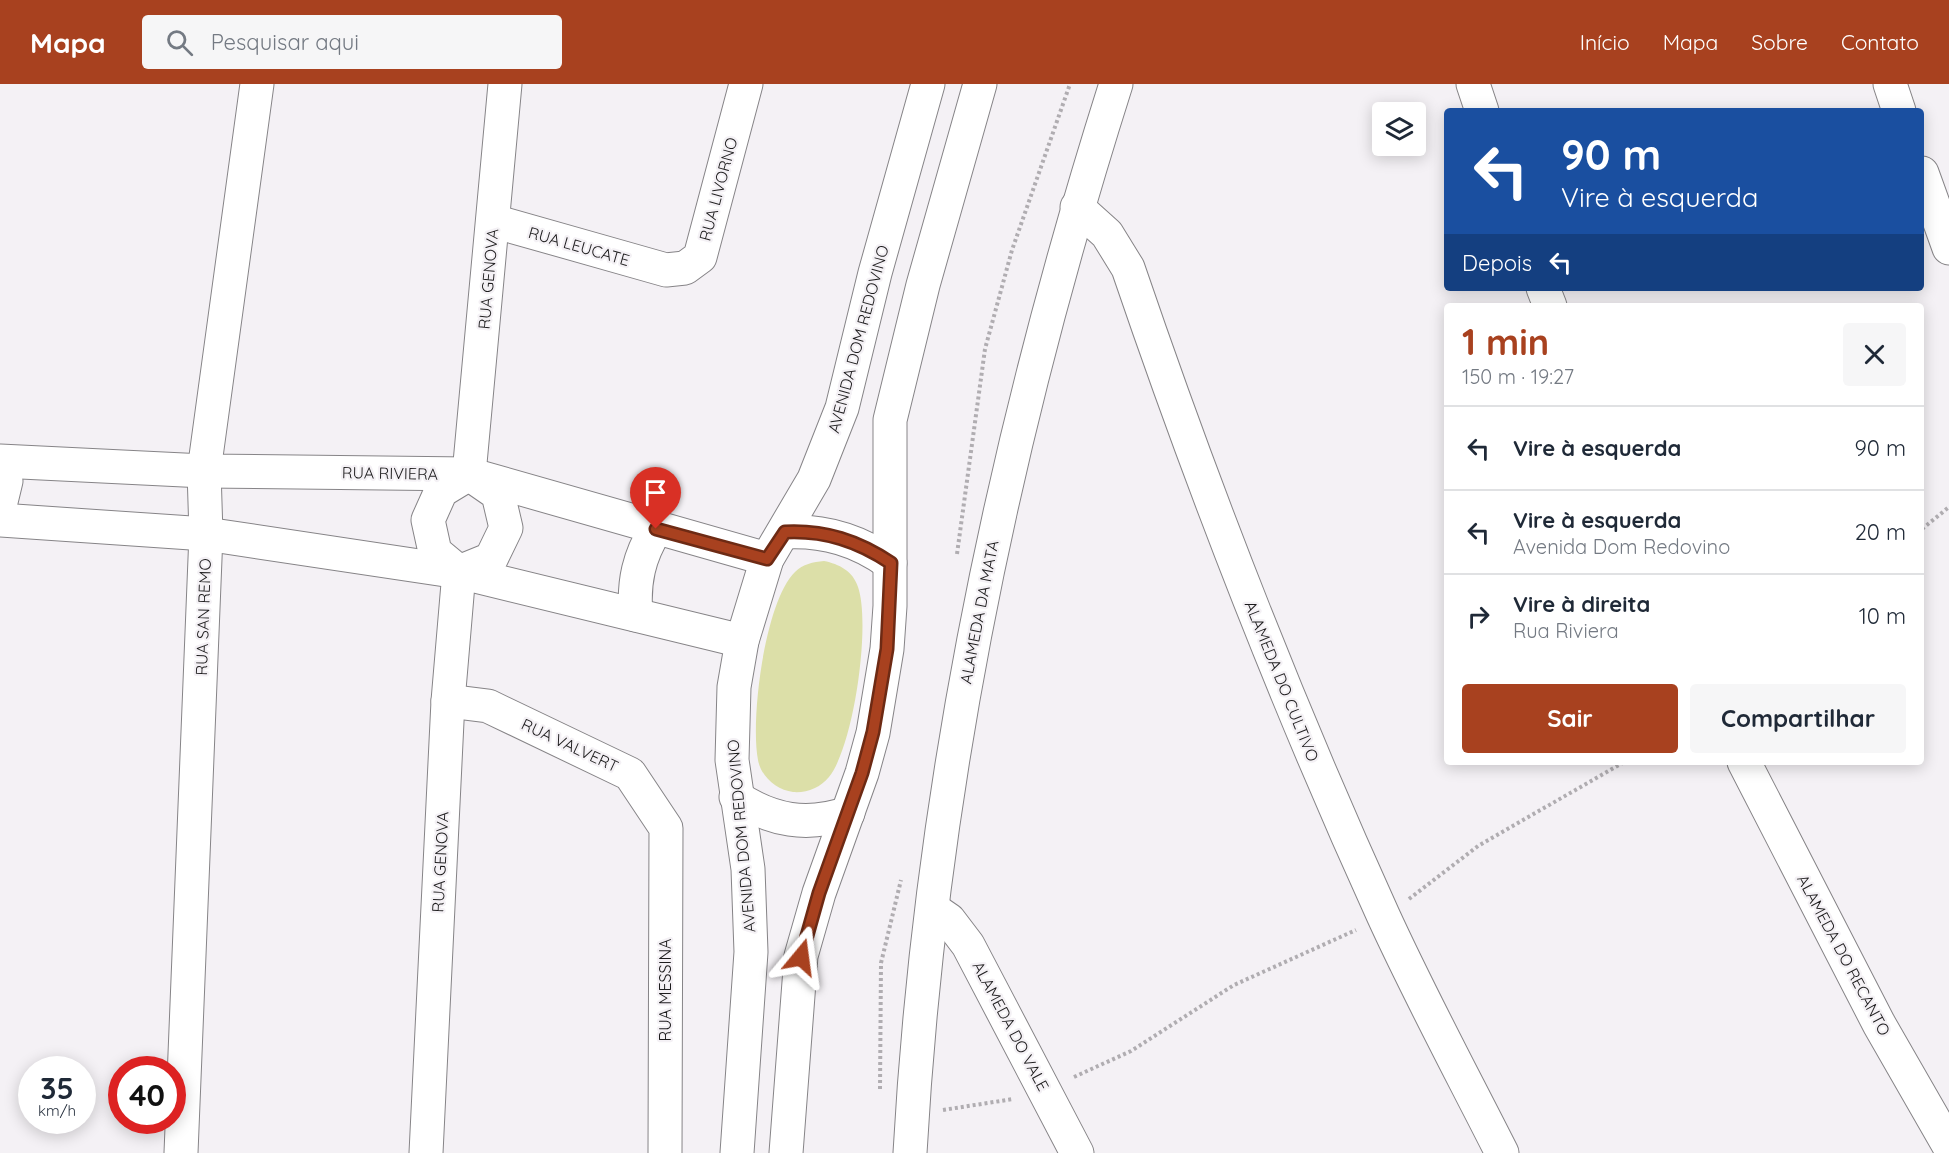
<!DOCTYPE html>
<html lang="pt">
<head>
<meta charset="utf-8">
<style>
	body { margin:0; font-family:Quicksand,sans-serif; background:#f6f6f7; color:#1f2937; height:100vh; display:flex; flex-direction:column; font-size:22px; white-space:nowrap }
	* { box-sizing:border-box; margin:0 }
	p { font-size:20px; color:#747a83 }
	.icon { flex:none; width:33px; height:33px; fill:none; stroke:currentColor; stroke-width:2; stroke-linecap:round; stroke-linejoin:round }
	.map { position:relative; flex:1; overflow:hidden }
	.panel { position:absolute; left:1444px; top:219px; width:480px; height:462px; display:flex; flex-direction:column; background:#fff; border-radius:6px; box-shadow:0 3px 15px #0003 }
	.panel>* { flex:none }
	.top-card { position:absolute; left:1444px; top:24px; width:480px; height:183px; border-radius:6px; box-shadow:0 3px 15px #0003; background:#1a4fa0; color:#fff; overflow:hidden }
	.fabs { position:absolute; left:1372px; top:18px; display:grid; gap:12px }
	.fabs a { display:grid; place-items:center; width:54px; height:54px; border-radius:6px; background:#fff; box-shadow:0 3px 15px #0003; font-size:30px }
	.speed { position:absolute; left:18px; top:972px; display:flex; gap:12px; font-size:30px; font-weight:700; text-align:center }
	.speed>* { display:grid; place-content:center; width:78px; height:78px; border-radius:50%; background:#fff; box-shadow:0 3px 15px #0003; line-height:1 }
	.speed small { font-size:15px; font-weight:400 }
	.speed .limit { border:9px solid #d22; background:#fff; color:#111 }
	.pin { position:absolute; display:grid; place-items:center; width:51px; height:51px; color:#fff; margin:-62px -26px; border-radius:50% 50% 50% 0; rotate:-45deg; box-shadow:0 0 6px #0007 }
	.pin .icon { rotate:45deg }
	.me { position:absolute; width:66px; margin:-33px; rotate:16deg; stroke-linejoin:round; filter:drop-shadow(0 0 4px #0008) }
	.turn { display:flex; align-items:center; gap:21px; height:126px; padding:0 18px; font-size:27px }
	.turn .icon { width:78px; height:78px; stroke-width:2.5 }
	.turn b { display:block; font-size:42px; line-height:51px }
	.then { display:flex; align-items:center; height:57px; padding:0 18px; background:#0003; gap:12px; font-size:22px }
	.round { display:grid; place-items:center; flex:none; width:63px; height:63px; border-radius:6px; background:#f6f6f7 }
	.headline { display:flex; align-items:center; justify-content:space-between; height:102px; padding:0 18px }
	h1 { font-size:36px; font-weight:700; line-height:45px; color:#a8411f }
	.action { display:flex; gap:12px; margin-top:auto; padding:12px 18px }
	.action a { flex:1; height:69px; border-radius:6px; background:#a8411f; color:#fff; font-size:24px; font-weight:700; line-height:69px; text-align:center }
	.action a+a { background:#f6f6f7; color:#1f2937 }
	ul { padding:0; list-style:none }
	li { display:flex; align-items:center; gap:18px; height:84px; padding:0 18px; border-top:2px solid #e0e1e3 }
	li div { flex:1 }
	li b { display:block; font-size:22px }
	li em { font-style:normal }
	header { display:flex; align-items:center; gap:36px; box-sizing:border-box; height:84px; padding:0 30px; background:#a8411f; color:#fff }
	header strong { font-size:28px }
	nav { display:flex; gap:33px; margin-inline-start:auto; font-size:21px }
	.search { width:420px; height:54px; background:#f6f6f7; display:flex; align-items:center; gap:15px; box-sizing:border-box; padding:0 21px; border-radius:6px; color:#747a83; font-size:22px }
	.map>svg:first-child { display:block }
	.green { fill:#dcdfa8 }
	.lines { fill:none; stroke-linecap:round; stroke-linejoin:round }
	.minor-casing { stroke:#868487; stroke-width:35 }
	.path { stroke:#b0adb1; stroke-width:4; stroke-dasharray:3 3; stroke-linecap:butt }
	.minor { stroke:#fff; stroke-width:33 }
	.route-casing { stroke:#6d2a14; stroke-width:15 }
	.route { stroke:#a8411f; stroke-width:10 }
	.labels { text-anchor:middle; stroke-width:4.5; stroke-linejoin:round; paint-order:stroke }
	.street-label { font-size:16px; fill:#1c1b1c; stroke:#f4f1f5 }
</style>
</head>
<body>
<header>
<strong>Mapa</strong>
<div class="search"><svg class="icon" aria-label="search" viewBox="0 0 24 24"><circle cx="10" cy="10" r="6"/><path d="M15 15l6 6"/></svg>Pesquisar aqui</div>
<nav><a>Início</a><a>Mapa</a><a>Sobre</a><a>Contato</a></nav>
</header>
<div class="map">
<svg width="1949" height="1069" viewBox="0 0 1949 1069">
	<rect width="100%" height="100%" fill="#f4f1f5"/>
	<path class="green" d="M824,477c15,3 29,10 34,26 13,37 -4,159 -29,190 -9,11 -22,16 -36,15 -16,-2 -32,-15 -35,-32 -8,-41 7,-159 37,-188 8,-8 18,-10 29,-11z"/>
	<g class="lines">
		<defs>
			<g id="minor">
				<path d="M1473,0l9,27"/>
				<path d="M1890,0l9,27"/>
				<path d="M1922,89l27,75"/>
				<path d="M1077,123l30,27 21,34c75,220 159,436 255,647 37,81 79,159 119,238"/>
				<path d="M493,137l173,49 19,-2 15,-11 46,-173"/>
				<path d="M1543,204l7,18"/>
				<path d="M0,377l204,10 265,3 298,85"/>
				<path d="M0,381l6,16 -6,25"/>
				<path d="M469,390l36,-390"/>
				<path d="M0,436l206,14 253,38 283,69"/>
				<path d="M785,448c40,-2 73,8 105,31"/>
				<path d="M459,488l32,-13 15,-31 -8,-34 -26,-18"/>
				<path d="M459,488l-24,-20 -7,-32 13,-29 28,-17"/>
				<path d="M636,531c-3,-33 3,-59 20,-86"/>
				<path d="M448,617l40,5 142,68 36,54 -1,325"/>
				<path d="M1744,678l135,262 70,122"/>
				<path d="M736,713c36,24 71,30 112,16"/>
				<path d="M933,825l16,11 19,25 109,208"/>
				<path d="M181,1069l25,-619 -2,-63 53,-387"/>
				<path d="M426,1069l22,-452 11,-129"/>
				<path d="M737,1069l14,-201 -3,-83 -16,-109 2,-73 8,-46 25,-82 47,-80 28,-71 33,-135 53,-189"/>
				<path d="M786,1069l15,-197 18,-63 43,-120 11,-40 14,-84 3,-43v-186l33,-135 57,-201"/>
				<path d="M910,1069c20,-364 96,-723 206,-1069"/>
			</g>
		</defs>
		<use href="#minor" class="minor-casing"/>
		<g class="path">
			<path d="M1922,445l27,-22"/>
			<path d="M957,470l28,-205 27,-99 58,-166"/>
			<path d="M1409,815l69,-53 146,-84"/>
			<path d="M1074,993l57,-26 103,-66 122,-55"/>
			<path d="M880,1005l1,-126 20,-83"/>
			<path d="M943,1026l70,-11"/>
		</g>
		<use href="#minor" class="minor"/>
	</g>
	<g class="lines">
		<defs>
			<path id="route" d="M656,445l111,30 18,-27c40,-2 73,9 106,31l-4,86 -14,83 -11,41 -43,120 -18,64"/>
		</defs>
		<use href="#route" class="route-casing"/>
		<use href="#route" class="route"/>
	</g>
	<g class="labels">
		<g class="street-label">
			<text transform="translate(718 105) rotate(-75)" y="6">RUA LIVORNO</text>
			<text transform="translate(579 162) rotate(16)" y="6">RUA LEUCATE</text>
			<text transform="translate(488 195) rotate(-85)" y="6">RUA GENOVA</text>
			<text transform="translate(858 255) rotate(-75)" y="6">AVENIDA DOM REDOVINO</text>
			<text transform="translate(390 389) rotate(1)" y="6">RUA RIVIERA</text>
			<text transform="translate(979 528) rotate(-79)" y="6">ALAMEDA DA MATA</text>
			<text transform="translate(203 533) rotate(-88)" y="6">RUA SAN REMO</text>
			<text transform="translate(1282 597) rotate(68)" y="6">ALAMEDA DO CULTIVO</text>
			<text transform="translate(570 661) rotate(25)" y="6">RUA VALVERT</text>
			<text transform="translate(741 752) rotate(-95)" y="6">AVENIDA DOM REDOVINO</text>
			<text transform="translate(440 778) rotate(-87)" y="6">RUA GENOVA</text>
			<text transform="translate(1844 871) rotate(62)" y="6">ALAMEDA DO RECANTO</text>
			<text transform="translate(665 906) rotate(-90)" y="6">RUA MESSINA</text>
			<text transform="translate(1011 942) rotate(62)" y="6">ALAMEDA DO VALE</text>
		</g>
	</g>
</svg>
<div class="fabs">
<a><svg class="icon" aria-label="layers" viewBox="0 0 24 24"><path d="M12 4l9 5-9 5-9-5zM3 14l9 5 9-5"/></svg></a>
</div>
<div class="speed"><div>35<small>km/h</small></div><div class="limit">40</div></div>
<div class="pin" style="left:656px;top:445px;background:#d93025"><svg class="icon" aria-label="arrive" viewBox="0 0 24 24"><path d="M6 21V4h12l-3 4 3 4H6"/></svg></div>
<svg class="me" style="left:801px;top:873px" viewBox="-20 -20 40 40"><path d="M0-17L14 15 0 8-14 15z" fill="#a8411f" stroke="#fff" stroke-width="4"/></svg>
<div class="top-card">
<div class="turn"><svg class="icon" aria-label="left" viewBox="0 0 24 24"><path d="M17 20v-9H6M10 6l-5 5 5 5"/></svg><div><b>90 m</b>Vire à esquerda</div></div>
<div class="then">Depois<svg class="icon" aria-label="left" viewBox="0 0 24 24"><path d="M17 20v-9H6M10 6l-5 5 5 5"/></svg></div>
</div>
<section class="panel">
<div class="headline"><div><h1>1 min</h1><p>150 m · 19:27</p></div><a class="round"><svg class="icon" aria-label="close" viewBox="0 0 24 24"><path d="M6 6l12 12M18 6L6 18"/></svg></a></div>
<ul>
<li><svg class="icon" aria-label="left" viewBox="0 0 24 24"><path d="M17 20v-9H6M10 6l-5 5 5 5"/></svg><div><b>Vire à esquerda</b></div><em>90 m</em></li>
<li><svg class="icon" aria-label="left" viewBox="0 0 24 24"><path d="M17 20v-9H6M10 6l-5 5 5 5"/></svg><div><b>Vire à esquerda</b><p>Avenida Dom Redovino</p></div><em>20 m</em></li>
<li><svg class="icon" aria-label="right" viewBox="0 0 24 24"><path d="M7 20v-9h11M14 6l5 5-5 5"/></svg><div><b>Vire à direita</b><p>Rua Riviera</p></div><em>10 m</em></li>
</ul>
<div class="action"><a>Sair</a><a>Compartilhar</a></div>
</section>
</div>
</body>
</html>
